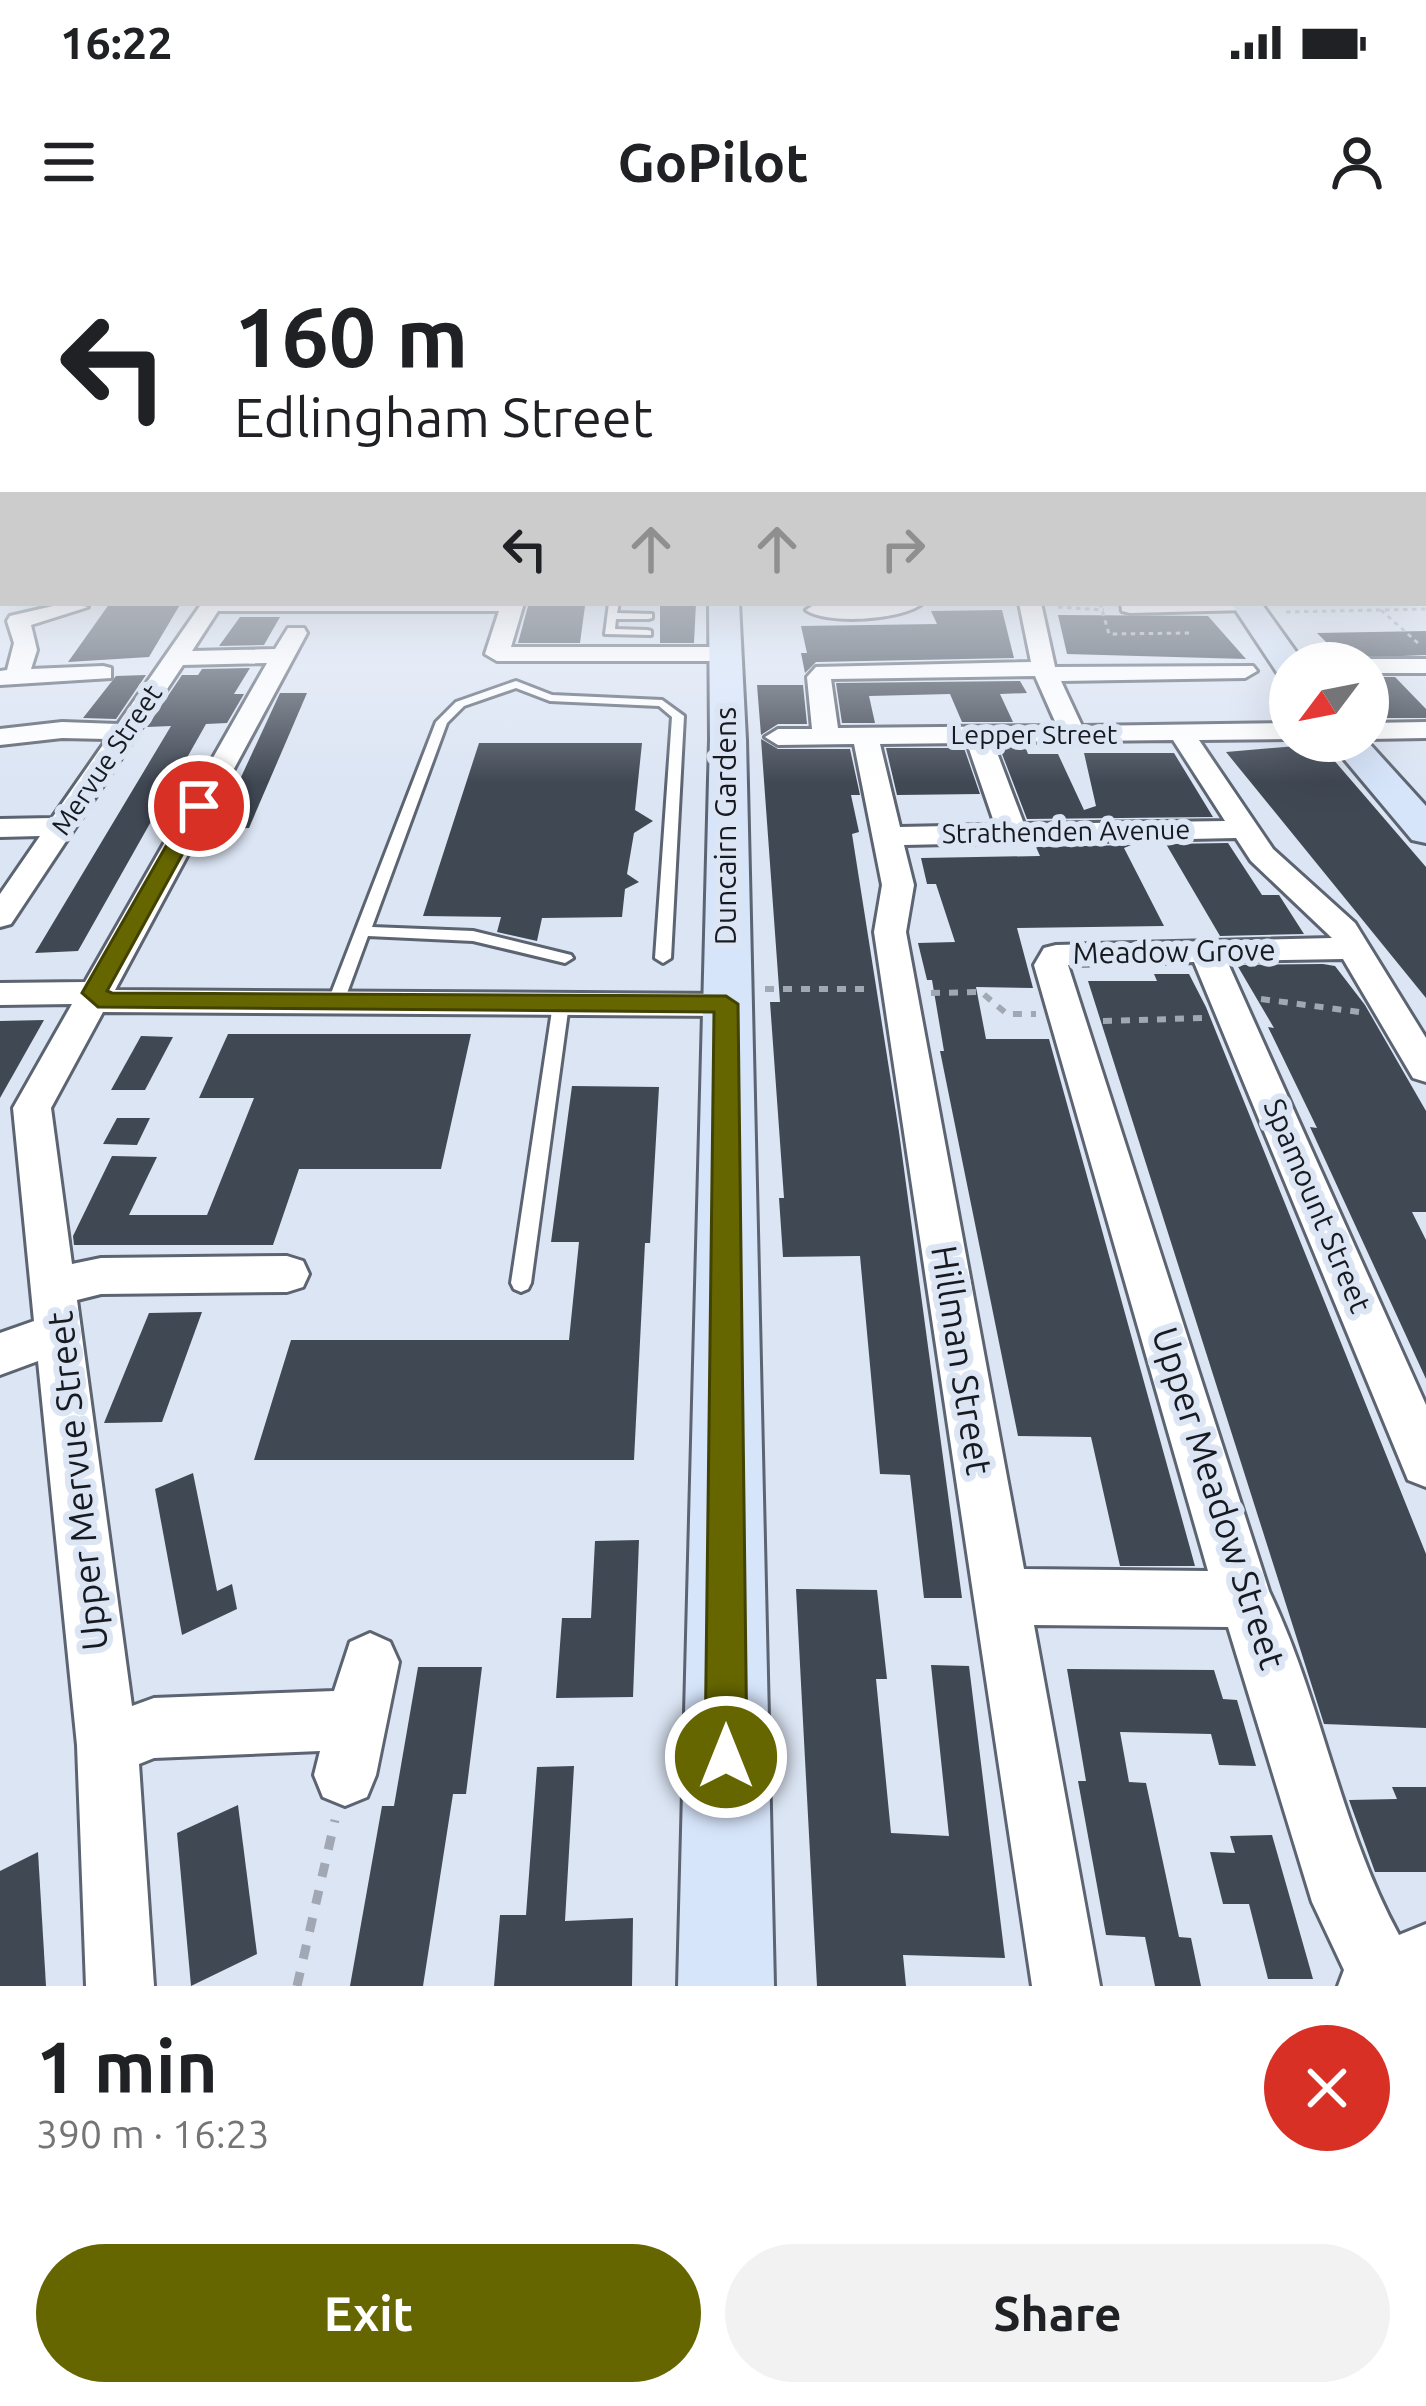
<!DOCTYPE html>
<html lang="en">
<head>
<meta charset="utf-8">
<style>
	body { margin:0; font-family:Ubuntu,sans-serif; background:#f2f2f2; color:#202124; height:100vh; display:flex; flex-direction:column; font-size:45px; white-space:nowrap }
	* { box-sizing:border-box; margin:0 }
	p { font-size:39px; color:#757577 }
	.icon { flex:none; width:66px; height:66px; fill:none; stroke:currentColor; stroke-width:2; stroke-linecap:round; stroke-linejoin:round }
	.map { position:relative; height:1746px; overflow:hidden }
	.drawer { display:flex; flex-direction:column; background:#fff; flex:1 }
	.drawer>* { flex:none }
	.top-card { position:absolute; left:0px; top:0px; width:1428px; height:366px; box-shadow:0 12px 48px #0002; background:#fff; color:#202124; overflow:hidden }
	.needle { width:78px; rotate:238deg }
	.controls { position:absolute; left:1269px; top:402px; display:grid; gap:24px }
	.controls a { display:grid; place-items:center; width:120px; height:120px; border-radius:50%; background:#fff; box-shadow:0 12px 48px #0002; font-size:60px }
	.pin { position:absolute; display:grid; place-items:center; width:102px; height:102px; color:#fff; margin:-51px; border:6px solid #fff; border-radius:50%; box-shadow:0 3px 12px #0007 }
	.me { position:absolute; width:132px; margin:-66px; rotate:0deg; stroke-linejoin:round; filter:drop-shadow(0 0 9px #0008) }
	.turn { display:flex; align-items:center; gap:42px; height:252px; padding:0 36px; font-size:54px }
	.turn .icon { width:156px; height:156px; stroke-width:2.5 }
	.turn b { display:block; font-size:84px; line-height:102px }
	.lanes { display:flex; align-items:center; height:114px; padding:0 36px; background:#0003; justify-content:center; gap:60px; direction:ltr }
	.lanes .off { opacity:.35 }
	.round { display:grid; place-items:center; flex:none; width:126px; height:126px; border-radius:63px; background:#f2f2f2 }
	.summary { display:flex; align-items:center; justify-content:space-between; height:204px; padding:0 36px }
	h1 { font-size:72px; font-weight:600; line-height:90px }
	.action { display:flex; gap:24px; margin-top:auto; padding:24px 36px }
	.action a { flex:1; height:138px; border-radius:72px; background:#666601; color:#fff; font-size:48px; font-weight:600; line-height:138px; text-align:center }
	.action a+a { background:#f2f2f2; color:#202124 }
	.status { display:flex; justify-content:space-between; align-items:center; height:84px; padding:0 60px; background:#fff; direction:ltr }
	.status svg { height:33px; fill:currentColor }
	header { display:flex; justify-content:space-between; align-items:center; height:156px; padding:0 36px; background:#fff; font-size:54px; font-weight:600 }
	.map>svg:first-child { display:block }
	.building { fill:#404854 }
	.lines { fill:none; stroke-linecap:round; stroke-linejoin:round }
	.lane-casing { stroke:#5c6471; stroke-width:6 }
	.street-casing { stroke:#5c6471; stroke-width:6 }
	.secondary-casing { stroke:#5c6471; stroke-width:6 }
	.path-far2 { stroke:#a1a8b4; stroke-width:3; stroke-dasharray:4.5 4.5; stroke-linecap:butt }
	.path-far1 { stroke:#a1a8b4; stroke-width:6; stroke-dasharray:9 9; stroke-linecap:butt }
	.path { stroke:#a1a8b4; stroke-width:9; stroke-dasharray:14 14; stroke-linecap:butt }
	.lane { fill:#fff; fill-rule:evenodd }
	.street { fill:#fff; fill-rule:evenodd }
	.secondary { fill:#d7e5fb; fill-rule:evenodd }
	.route { fill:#666601; stroke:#424201; stroke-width:3 }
	.labels { text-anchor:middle; stroke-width:12; stroke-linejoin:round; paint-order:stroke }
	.far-street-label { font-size:27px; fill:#171a20; stroke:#dce5f4 }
	.street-label { font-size:30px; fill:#171a20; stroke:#dce5f4 }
	.near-street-label { font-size:36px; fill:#171a20; stroke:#dce5f4 }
</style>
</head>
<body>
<div class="status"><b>16:22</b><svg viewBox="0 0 49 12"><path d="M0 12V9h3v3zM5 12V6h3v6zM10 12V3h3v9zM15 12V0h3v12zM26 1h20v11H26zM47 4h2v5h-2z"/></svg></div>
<header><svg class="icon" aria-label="menu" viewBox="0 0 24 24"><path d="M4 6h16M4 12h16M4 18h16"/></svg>GoPilot<svg class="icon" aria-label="person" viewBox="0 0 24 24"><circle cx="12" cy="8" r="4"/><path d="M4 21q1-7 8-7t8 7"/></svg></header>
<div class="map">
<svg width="1426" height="1746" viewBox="0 0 1426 1746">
	<rect width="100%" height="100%" fill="#dce5f4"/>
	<g class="building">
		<path d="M110,363h71l-32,54 -81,5z"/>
		<path d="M660,363h36l-2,40h-34z"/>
		<path d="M528,366h57l-5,37h-62z"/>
		<path d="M1002,370l12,48 -198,4 -11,11 -4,-20h6l-6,-27 136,-2 -6,-13z"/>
		<path d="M1058,375l150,1 38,43 -179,-5z"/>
		<path d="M240,377h40l-16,28 -45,1z"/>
		<path d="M1426,391v24l-69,3 -14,1 -26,-26z"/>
		<path d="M250,428l-16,26h10l-17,29 -21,1 -128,227 -43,2 136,-227 -24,1 35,-52h16l4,-6z"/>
		<path d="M146,435l-30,44 -33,-1 33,-42z"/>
		<path d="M1368,437h27l31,32v9h-58z"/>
		<path d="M1020,441l7,12 -27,1 13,28h-51l-12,-28 -81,2 6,27h-33l-6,-40z"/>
		<path d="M757,445h46l4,39h-29l-17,11z"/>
		<path d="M280,453h27l-58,135 -32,1z"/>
		<path d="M761,499l17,10h72l10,46h-9l8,37 -7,2 47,298 63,466h-38l-14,-123 -30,-1 -20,-218 -77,1 -4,-59h5l-14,-196h10z"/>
		<path d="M479,503h163l-7,67 18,11 -19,12 -7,41 12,8 -14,7 -3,28 -80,1 -5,23 -40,-9 4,-15 -78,-1z"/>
		<path d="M1320,504l106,123v131l-200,-246z"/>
		<path d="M999,506h26l3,8h30l26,56 12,-4 -12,-53h90l39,64 -186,2z"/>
		<path d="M886,508h78l16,46 -83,1z"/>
		<path d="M1228,603l34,52h17l25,39 -84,2 -54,-92z"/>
		<path d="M1131,605l-7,3 40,78 -147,2 16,60 -57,-1 10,52h63l146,527h-75l-29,-129 -73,-1 -78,-385h4l-12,-71h-5l-9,-37 37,-1 -19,-58h-9l-6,-26 119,-2 -4,-9z"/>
		<path d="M1323,724l12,2 30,39 61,106v101h-14l14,28v139l-116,-252 7,1 -49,-101 6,1 -37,-63z"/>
		<path d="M1154,734h35l17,33 220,547v174l-102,-4 -236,-743h69z"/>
		<path d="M44,780l-44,78v-77z"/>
		<path d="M228,794h243l-30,135h-142l-26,76h-199l-1,-9 39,-80 45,1 -28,58h78l47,-117h-55z"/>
		<path d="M141,796l32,1 -28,53h-34z"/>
		<path d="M572,846l87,1 -9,156h-5l-11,217h-380l37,-120h278l10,-98h-28z"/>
		<path d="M117,878h33l-13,27 -34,-1z"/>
		<path d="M202,1072l-40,110 -58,1 45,-110z"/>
		<path d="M193,1233l24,118 15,-7 5,25 -55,26 -27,-146z"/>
		<path d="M639,1300l-6,157 -77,1 6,-80h29l4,-77z"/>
		<path d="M796,1349l81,1 10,89h-11l15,154 58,3 -18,-171 38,1 36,292 -102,-3 3,31h-89z"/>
		<path d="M418,1427h64l-16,127h-13l-30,192h-73l32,-180h12z"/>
		<path d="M1067,1429l147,1 9,29 14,1 19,66 -37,-1 -8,-31 -91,-2 9,50 17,1 33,154 12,1 10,48h-46l-10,-49 -39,-2 -28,-154h8z"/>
		<path d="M574,1526l-9,155 68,-3 -1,68h-138l6,-71h26l11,-148z"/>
		<path d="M1392,1547h34v85h-51l-26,-72 48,-1z"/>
		<path d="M238,1565l19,149 -66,32 -14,-153z"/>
		<path d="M1272,1595l20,70 21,74h-45l-19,-75h-26l-13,-52 25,1 -5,-17z"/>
		<path d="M38,1612l8,134h-46v-115z"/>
	</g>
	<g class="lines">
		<defs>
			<g id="lane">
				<rect x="1425" y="315" width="1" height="8"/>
				<path d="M609,363h10l-2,10 35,1v4l-4,1h-32l-1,10 32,1 4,1v4l-46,-1z"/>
				<path d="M516,441l36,14 110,5 22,16 -13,242 -8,5 -8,-5 17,-241 -13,-11 -109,-5 -34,-13 -52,18 -17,17 -75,204 101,4 98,24 2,3 -8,5 -92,-22 -105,-5 -25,68 -2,4h-12l-2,-4 109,-282 20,-20z"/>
				<path d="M561,759l8,5 -38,279 -3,6 -7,3 -7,-3 -3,-6 42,-279z"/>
			</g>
			<g id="street">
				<path d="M66,363l22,4 -57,18 6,25 -6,19 72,-3 8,2v10l-111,7v-14l7,-1 7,-27 -7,-22 3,-5z"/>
				<path d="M202,363h322l-13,44h211l12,7 -12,7h-225l-12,-7 14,-43h-281l-26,40 83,-2 13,-21h16l3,5 -192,357 611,4 12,3 6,8 -6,8 -12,3 -623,-4 -52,96 21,156 29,-6 186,-2 16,5 6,13 -6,13 -16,5 -186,2 -24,6 55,406 22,-8 180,-7 16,-49 20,-9 20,9 9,20 -23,113 -9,22 -22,9 -22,-9 -9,-22 6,-24 -166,7 -15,6 15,222h-68l-9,-241 -39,-384 -38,14v-42l34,-12 -21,-213 59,-104 -72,1v-22l85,-1 182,-319 -84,2 -172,259 -11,3v-33l40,-58 -40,1v-18l52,-1 55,-79 -45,-1 -62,7v-16l62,-7 56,2z"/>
				<path d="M923,363c-20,17 -96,22 -117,7l11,-7z"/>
				<path d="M1019,363h22l14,64 198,-1 4,5 -12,7 -184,3 21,45 208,-3v16l-91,1 74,109 82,74 71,115v44l-13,-4 -70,-119 -116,2 199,444v82l-18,-7 -214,-518 -126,3 201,626c53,111 71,236 130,344l27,-11v62h-88l6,-16 -32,-68 -84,-275 -194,-2 66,361h-68l-158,-1054 8,-47 -28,-141 -76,1 -13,-8 13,-8h34l-5,-52 9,-10 215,-5zM1035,436l22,50 -219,2 -7,-49zM1173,500l52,81 -201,3 -31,-82zM967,503l28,82 -95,2 -20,-83zM1236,598l15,23 81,77 -276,7 -12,3 -10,17 174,606 -184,-2 -118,-637 8,-47 -10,-40z"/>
				<path d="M1121,363h136l1,1 -11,6 -117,3 -8,-2z"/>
				<path d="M1368,419h58v14h-58v-10h-10z"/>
				<path d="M1426,482v16l-58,1v-16z"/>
			</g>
			<g id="secondary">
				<rect x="0" y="310" width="3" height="16"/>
				<path d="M709,363h30l7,137 28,1246h-96l32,-1246z"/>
				<path d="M1231,363h30l43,60h-14v14l-12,-3z"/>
				<path d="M1329,501h38l59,65v37l-14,-3z"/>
			</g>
		</defs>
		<use href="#lane" class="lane-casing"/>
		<use href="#street" class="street-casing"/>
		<use href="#secondary" class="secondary-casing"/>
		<g class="path-far2">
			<path d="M1100,363l9,31 80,-1"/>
			<path d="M1058,367l46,3"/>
			<path d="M1381,370l38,34"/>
			<path d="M1286,372l140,-3"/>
		</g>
		<g class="path-far1">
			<path d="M765,749h101"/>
			<path d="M931,753l50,-1 26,22h29"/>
			<path d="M1261,759l98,13"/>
			<path d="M1103,781l101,-3"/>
		</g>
		<path class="path" d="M297,1746l38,-166"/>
		<use href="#lane" class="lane"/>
		<use href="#street" class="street"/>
		<use href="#secondary" class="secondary"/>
	</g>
	<linearGradient id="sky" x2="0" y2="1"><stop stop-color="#85acd5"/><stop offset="0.55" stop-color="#eff3fa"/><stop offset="1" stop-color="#eff3fa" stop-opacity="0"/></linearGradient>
	<rect width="1426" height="543" fill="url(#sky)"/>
	<path class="route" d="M199,560l10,6 -102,185 5,2 614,3 12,8 9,753 -6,15 -15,6 -15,-6 -6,-15 9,-745 -616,-5 -16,-14 107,-187z"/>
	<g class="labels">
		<g class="far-street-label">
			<text x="1034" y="504">Lepper Street</text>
			<text transform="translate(107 520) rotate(-56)" y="9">Mervue Street</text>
			<text transform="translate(1066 592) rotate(-1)" y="9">Strathenden Avenue</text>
		</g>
		<g class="street-label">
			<text transform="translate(726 586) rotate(-90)" y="10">Duncairn Gardens</text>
			<text transform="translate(1174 712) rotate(-1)" y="10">Meadow Grove</text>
			<text transform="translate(1317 966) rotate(67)" y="10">Spamount Street</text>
		</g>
		<g class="near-street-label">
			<text transform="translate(962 1120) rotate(81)" y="13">Hillman Street</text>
			<text transform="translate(77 1241) rotate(-96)" y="13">Upper Mervue Street</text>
			<text transform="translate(1219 1258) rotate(72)" y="13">Upper Meadow Street</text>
		</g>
	</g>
</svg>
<div class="controls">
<a><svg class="needle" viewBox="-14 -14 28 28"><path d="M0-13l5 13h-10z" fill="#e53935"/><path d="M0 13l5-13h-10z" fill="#757577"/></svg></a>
</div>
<div class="pin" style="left:199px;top:566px;background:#d93025"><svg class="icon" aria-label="arrive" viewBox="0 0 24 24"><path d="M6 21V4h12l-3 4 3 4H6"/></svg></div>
<svg class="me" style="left:726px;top:1517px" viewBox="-20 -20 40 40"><circle r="17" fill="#666601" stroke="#fff" stroke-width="3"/><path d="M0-11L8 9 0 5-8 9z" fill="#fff"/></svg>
<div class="top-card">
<div class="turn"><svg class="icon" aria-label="left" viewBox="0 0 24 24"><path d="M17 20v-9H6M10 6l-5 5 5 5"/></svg><div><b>160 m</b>Edlingham Street</div></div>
<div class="lanes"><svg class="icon" aria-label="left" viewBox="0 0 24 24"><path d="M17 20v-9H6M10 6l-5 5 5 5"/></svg><svg class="icon off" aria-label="ahead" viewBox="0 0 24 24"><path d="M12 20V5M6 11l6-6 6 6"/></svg><svg class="icon off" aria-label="ahead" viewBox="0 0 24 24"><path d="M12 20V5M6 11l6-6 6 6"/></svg><svg class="icon off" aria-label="right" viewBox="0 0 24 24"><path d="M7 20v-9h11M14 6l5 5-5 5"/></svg></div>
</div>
</div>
<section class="drawer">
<div class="summary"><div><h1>1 min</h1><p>390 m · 16:23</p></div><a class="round" style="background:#d93025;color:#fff"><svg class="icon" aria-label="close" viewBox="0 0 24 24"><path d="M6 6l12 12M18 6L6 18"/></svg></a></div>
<div class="action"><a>Exit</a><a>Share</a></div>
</section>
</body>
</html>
